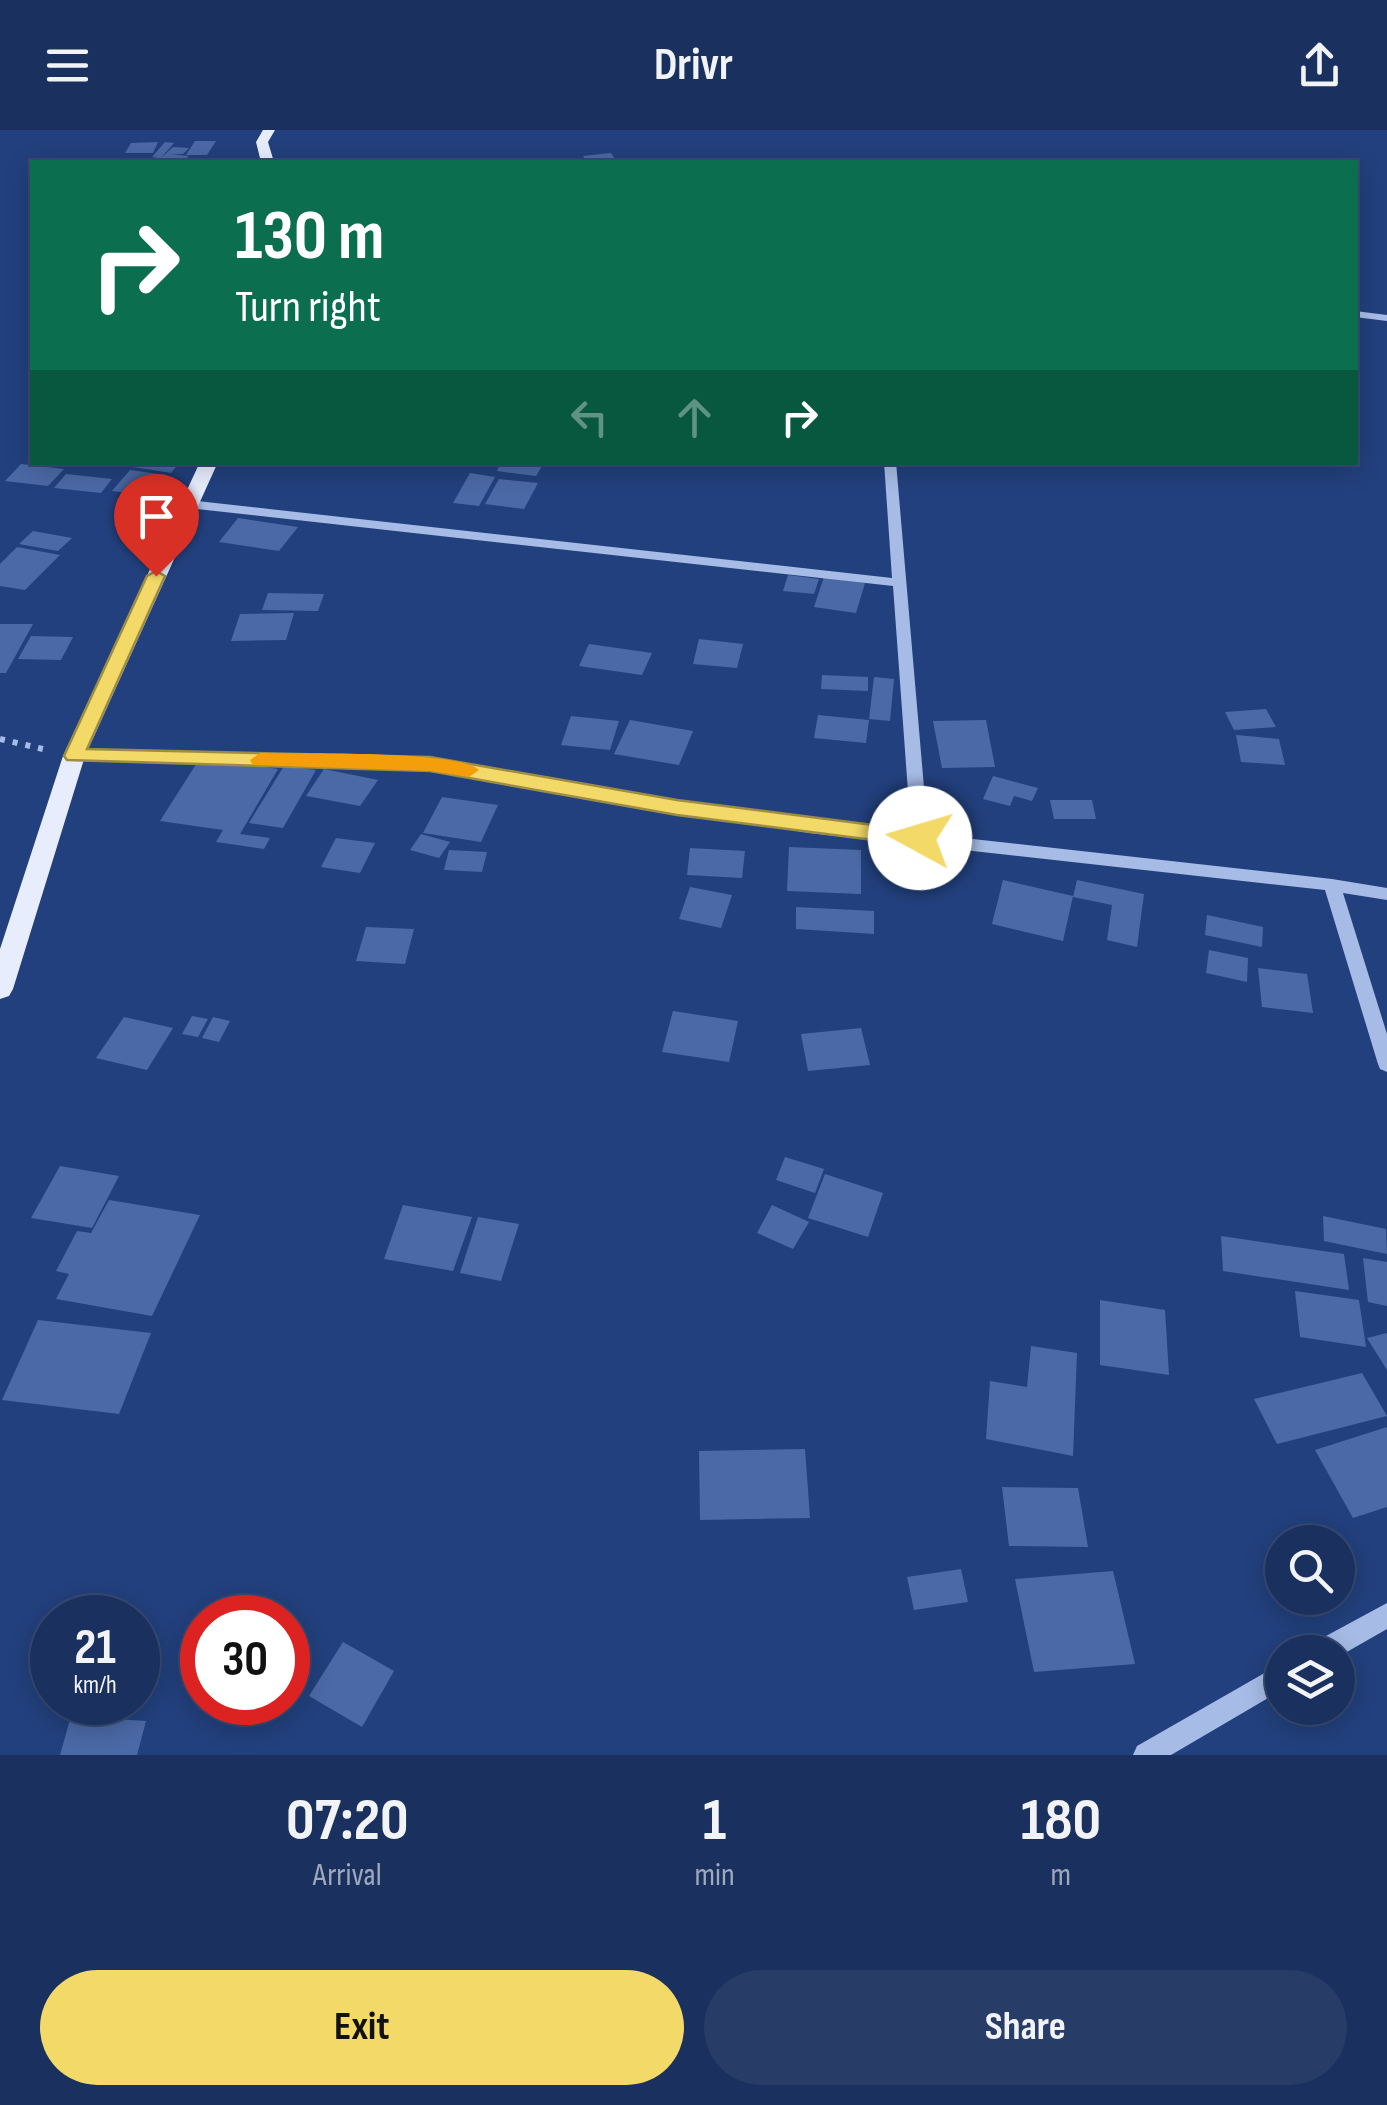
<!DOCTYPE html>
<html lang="en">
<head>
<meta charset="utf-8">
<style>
	body { margin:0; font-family:"Sofia Sans Condensed",sans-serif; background:#273c67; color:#f1f3f6; height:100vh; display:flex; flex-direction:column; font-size:38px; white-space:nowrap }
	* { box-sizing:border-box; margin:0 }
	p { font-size:32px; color:#9fa9bc }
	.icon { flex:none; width:55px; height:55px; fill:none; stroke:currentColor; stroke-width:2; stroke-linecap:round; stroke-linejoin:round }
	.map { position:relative; height:1625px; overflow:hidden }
	.details { display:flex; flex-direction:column; background:#1a305e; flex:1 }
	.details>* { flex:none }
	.banner { position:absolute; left:30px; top:30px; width:1328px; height:305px; border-radius:0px; box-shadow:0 5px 25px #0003,0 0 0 2px #384b73; background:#0b6e4f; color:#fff; overflow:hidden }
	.buttons { position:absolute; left:1265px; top:1395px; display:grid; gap:20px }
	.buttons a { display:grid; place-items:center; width:90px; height:90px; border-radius:50%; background:#1a305e; box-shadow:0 5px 25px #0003,0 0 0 2px #384b73; font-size:50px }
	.speed { position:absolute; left:30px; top:1465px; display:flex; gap:20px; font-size:50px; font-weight:700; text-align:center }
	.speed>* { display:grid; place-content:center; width:130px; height:130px; border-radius:50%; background:#1a305e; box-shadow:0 5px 25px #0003,0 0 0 2px #384b73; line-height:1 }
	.speed small { font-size:25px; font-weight:400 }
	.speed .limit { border:15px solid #d22; background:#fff; color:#111 }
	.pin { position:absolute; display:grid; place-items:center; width:85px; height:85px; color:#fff; margin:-102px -42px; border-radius:50% 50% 50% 0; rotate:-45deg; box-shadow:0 0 10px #0007 }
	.pin .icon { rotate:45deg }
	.me { position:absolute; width:110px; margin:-55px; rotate:276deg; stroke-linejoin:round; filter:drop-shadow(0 0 8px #0008) }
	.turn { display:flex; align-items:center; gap:35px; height:210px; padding:0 40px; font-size:45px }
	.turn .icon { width:130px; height:130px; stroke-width:2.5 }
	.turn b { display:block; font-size:70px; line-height:85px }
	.lanes { display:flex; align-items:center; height:95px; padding:0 40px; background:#0003; justify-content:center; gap:50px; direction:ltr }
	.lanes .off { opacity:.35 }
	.eta { display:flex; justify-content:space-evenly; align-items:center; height:170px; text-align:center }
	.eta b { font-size:60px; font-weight:700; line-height:70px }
	.button { display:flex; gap:20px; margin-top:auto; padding:20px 40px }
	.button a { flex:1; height:115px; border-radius:60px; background:#f2d968; color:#111; font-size:40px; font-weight:700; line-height:115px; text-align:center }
	.button a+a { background:#273c67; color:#f1f3f6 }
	header { display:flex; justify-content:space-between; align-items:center; height:130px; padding:0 40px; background:#1a305e; font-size:45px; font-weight:700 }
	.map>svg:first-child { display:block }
	.building { fill:#4b69a6 }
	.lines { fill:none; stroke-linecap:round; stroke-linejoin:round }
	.path { stroke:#a6bce6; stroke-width:6; stroke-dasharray:5 8; stroke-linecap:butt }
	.minor { fill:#a6bce6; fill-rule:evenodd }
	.major { fill:#e7edfd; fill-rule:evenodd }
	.route { fill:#f2d968; stroke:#9d8d44; stroke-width:2.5 }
	.slow { fill:#f59e0b }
</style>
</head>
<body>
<header><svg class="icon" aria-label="menu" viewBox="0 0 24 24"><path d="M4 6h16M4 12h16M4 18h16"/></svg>Drivr<svg class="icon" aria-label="share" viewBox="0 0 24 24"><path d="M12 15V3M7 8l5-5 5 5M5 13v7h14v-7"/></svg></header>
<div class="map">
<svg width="1387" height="1625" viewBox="0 0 1387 1625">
	<rect width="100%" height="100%" fill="#22407d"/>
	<g class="building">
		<path d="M195,11h21l-9,14h-21z"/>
		<path d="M158,12l-5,11h-28l6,-10z"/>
		<path d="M165,12l9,1 -13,15 12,-11 16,1 -6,6h-12l18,2 -8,6 -29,-5z"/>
		<path d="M611,23l6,9h-30l-4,-6z"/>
		<path d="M102,332h78l-9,11z"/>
		<path d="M501,332h20l21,4 -6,10 -39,-5z"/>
		<path d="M21,334l43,5 -16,17 -43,-5z"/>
		<path d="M130,340l37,5 -18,20 -37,-4z"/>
		<path d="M470,343l25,4 -16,29 -26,-3z"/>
		<path d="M66,344l46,5 -11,14 -47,-5z"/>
		<path d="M499,349l39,4 -14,26 -39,-5z"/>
		<path d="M238,388l60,9 -19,24 -60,-9z"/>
		<path d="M33,401l39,7 -14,13 -39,-7z"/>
		<path d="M17,417l43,8 -35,35 -25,-4v-22z"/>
		<path d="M788,445l31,4 -5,15 -31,-3z"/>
		<path d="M824,447l41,6 -9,30 -42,-6z"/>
		<path d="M268,463l56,1 -6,17 -56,-1z"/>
		<path d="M294,483l-8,27 -55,1 9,-27z"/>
		<path d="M0,494h33l-27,49h-6z"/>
		<path d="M31,506l42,1 -12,23 -43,-1z"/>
		<path d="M699,509l44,5 -6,24 -44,-4z"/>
		<path d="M589,514l63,9 -10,22 -63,-9z"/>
		<path d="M822,545l46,2v14l-47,-2z"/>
		<path d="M874,547l20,2 -4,42 -21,-2z"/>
		<path d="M1266,579l10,18 -42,3 -9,-18z"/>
		<path d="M818,585l51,5 -3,23 -52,-5z"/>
		<path d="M571,586l48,5 -9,29 -49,-5z"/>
		<path d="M630,590l63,11 -14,34 -65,-11z"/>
		<path d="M986,590l9,47 -53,1 -9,-47z"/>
		<path d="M1236,605l43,4 6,26 -44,-3z"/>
		<path d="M200,628l78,11 -38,65 30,4 -6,11 -48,-7 7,-12 -63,-9z"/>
		<path d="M284,636l32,4 -33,58 -34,-5z"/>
		<path d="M324,639l54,11 -18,26 -54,-10z"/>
		<path d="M993,646l45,12 -6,13 -18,-5 -4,10 -27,-7z"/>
		<path d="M442,667l56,8 -17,37 -58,-9z"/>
		<path d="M1050,670h42l4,19h-42z"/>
		<path d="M421,704l29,8 -11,16 -29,-8z"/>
		<path d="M336,708l39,5 -15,30 -39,-6z"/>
		<path d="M789,717l72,3v44l-74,-3z"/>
		<path d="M690,718l55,3 -3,27 -55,-3z"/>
		<path d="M449,720l38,2 -5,20 -38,-2z"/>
		<path d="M1003,750l70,16 -10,45 -71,-17z"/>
		<path d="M1077,750l67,14 -7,53 -30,-7 5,-35 -39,-8z"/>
		<path d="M690,757l42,8 -11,33 -42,-9z"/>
		<path d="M796,777l78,4v23l-78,-5z"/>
		<path d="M1207,785l56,12 -1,20 -57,-12z"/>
		<path d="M366,797l48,2 -9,35 -49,-3z"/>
		<path d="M1209,820l39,8 -1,24 -41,-9z"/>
		<path d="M1258,838l49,6 6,39 -51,-6z"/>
		<path d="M673,881l65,10 -9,41 -67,-10z"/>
		<path d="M192,886l16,3 -10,18 -16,-3z"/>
		<path d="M124,887l49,11 -26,42 -51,-12z"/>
		<path d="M213,887l17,4 -11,21 -17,-4z"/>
		<path d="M861,898l9,37 -62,6 -7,-37z"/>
		<path d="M785,1027l39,12 -9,24 -39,-13z"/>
		<path d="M60,1036l59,10 -27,52 -61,-10z"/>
		<path d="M825,1044l58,19 -15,44 -60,-19z"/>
		<path d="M109,1070l91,15 -48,101 -96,-17 13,-25 -13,-3 21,-40 14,2z"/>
		<path d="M403,1075l69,12 -19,54 -69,-12z"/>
		<path d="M772,1075l37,17 -16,27 -36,-16z"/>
		<path d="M1323,1086l63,13 1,25 -63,-13z"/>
		<path d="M478,1087l41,7 -18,57 -41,-8z"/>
		<path d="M1221,1106l123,18 5,36 -126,-19z"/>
		<path d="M1363,1128l24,4v44l-19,-4z"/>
		<path d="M1295,1161l64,9 7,47 -66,-10z"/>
		<path d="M1100,1170l65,10 4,65 -69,-10z"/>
		<path d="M38,1190l113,13 -32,81 -117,-14z"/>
		<path d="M1387,1203v37l-20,-32z"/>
		<path d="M1031,1216l46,7 -4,103 -87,-17 4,-58 37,6z"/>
		<path d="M1362,1243l25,43 -110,28 -23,-45z"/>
		<path d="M1387,1297v80l-34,11 -38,-68z"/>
		<path d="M805,1319l5,69 -110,2 -1,-69z"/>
		<path d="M1002,1357l76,1 10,59 -79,-1z"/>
		<path d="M961,1439l7,33 -54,8 -7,-33z"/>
		<path d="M1113,1441l22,93 -101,8 -19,-93z"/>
		<path d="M343,1512l51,29 -32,56 -53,-31z"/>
		<path d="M71,1586l75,5 -9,34h-77z"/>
	</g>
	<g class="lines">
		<path class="path" d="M0,609l43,10"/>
		<g class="minor">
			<path d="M1355,181l32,4v6l-32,-4z"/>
			<path d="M884,332h12l32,372 404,45 55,9v12l-44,-7 44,141v38l-7,-3 -2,-5 -53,-174 -516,-57 -379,-64 -356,-8 -8,-5 8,-5 356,8 379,62 102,12 -18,-247 -705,-78 -6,-4 6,-4 704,78z"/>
			<path d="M1387,1473v26l-49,28v-5h-28l3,-9z"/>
			<path d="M1282,1533v27l-111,65h-38l4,-9z"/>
		</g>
		<g class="major">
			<path d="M263,0h12l-7,12 6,20h-13l-5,-20z"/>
			<path d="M200,332h18l-133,294 -72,233 -4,7 -9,3v-50l63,-193z"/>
		</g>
	</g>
	<path class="route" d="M156,441l9,5 -78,173 343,8 247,43 243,31 10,7 -10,8 -243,-31 -247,-44 -363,-11 -3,-4 83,-180z"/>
	<path class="slow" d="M260,623c37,1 200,-3 219,17l-10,7 -39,-6 -177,-6 -3,-5z"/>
</svg>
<div class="buttons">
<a><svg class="icon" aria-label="search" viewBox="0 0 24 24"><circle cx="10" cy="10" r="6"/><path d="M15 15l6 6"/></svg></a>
<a><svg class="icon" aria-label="layers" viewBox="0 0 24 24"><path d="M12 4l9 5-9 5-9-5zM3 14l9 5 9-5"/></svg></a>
</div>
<div class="speed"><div>21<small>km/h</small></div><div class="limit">30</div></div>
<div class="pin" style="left:156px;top:446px;background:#d93025"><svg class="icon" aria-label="arrive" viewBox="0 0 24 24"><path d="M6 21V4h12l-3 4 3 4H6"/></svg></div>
<svg class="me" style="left:920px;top:708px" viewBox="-20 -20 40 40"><circle r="19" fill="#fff"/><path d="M0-13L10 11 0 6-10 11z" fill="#f2d968"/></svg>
<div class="banner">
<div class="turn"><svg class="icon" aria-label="right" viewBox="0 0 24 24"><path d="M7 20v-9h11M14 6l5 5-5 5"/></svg><div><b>130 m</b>Turn right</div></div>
<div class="lanes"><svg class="icon off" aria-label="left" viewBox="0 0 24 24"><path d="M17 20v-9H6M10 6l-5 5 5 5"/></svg><svg class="icon off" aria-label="ahead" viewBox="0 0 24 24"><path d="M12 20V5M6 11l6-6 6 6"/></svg><svg class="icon" aria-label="right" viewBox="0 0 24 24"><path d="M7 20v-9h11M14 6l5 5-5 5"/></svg></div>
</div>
</div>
<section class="details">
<div class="eta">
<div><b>07:20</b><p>Arrival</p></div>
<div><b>1</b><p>min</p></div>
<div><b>180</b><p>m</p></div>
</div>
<div class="button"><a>Exit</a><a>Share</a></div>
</section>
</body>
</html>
